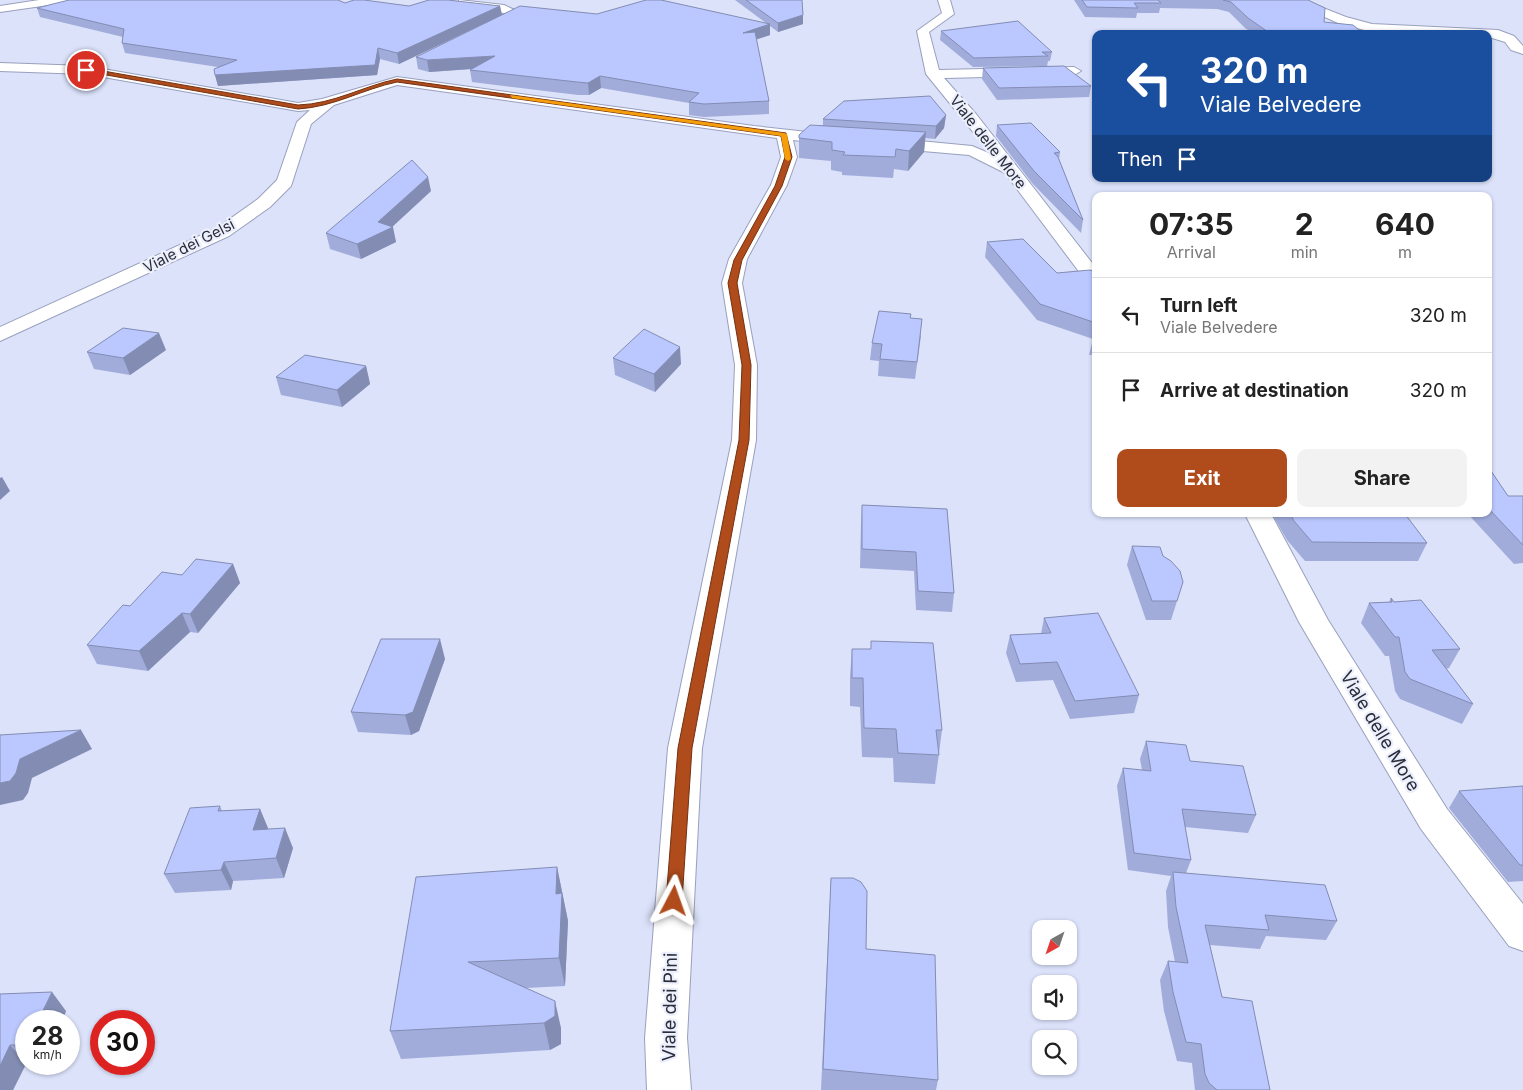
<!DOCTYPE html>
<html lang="en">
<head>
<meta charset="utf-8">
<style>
	body { margin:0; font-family:Inter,sans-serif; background:#f2f2f2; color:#222; height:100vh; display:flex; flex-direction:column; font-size:19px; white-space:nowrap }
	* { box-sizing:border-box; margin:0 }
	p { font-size:16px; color:#767676 }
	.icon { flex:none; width:28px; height:28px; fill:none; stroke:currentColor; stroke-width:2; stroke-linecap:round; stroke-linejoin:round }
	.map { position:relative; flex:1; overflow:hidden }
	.sheet { position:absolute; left:1092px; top:192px; width:400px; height:325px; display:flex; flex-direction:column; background:#fff; border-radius:10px; box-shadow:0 1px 4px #0004 }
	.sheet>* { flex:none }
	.top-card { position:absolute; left:1092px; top:30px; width:400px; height:152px; border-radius:10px; box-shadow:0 1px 4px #0004; background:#1a4fa0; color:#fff; overflow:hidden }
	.needle { width:32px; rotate:220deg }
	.fabs { position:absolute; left:1032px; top:920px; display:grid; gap:10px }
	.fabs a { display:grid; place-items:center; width:45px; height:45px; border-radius:10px; background:#fff; box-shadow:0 1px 4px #0004; font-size:25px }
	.speed { position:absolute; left:15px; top:1010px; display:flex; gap:10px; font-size:25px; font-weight:700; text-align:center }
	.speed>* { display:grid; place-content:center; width:65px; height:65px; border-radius:50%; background:#fff; box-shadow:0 1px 4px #0004; line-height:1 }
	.speed small { font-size:12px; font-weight:400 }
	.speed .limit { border:8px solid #d22; background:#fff; color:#111 }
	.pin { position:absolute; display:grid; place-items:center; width:42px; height:42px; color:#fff; margin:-21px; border:2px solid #fff; border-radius:50%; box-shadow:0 1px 5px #0007 }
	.me { position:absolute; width:55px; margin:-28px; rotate:4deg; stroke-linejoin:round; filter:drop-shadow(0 0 4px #0008) }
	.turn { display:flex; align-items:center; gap:18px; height:105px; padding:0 25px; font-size:22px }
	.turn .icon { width:65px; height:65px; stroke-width:2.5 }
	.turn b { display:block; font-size:35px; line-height:42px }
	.then { display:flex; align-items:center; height:48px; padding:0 25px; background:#0003; gap:10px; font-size:19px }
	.eta { display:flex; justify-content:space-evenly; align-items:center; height:85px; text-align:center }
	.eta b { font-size:30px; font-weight:700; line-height:35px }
	.action { display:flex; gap:10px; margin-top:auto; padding:10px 25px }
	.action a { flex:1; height:58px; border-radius:10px; background:#b04b1c; color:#fff; font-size:20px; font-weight:700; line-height:58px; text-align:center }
	.action a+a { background:#f2f2f2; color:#222 }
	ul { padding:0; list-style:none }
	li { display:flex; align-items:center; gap:15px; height:75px; padding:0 25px; border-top:1px solid #e0e0e0 }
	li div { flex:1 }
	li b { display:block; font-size:19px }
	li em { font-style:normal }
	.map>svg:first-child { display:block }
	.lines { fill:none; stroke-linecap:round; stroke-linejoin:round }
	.minor-casing { stroke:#99a0bd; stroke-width:2 }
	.minor { fill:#fff; fill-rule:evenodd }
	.wall { fill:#a1acdb }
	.shaded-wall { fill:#838cb2 }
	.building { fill:#bbc8ff; stroke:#838cb2 }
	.route { fill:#b04b1c; stroke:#723112 }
	.slow { fill:#f59e0b }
	.labels { text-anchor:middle; stroke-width:4.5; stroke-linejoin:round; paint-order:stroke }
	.far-street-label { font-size:15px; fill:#2b2e3a; stroke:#eceffc }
	.street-label { font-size:18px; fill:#2b2e3a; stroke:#eceffc }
</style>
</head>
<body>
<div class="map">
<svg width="1523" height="1090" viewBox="0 0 1523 1090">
	<rect width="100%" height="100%" fill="#dbe2fa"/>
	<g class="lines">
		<defs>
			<g id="minor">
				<path d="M39,0h30l-6,3 -63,9v-6z"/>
				<path d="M459,0l45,5 19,9 -34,18 -6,-4 2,-3 23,-11 -49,-10z"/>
				<path d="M938,0h12l4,14 -25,18 10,38 135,-3 7,4 -7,4 -130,3 32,36 120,154v19l-7,-2 -84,-112 -36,-18 -81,-7 -8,-5 8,-5 84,8 19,8 -65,-80 -9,-43 25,-18z"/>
				<path d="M1287,0h16l43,17 26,7 126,6 16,6 9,10v8l-12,-4 -6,-8 -16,-5v-3l-117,-2 -34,-9z"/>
				<path d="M0,63l86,3 212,37 24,-4 75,-22 357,49 81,9 8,5 -8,5 -42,-5 4,17 -10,28 -40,74 -5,24 15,82 -1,75 -54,308 -15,290 4,52h-44l-2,-52 23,-290 64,-308 3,-75 -13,-82 7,-24 42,-74 10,-28 -4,-19 -380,-53 -63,20 -23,19 -20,62 -21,21 -41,29 -229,105v-14l217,-99 41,-29 19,-19 20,-58 13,-12 -12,1 -212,-37 -86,-3z"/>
				<path d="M1245,514h26l57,106 119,189 76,95v47l-14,-5 -88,-117 -122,-207z"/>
			</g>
		</defs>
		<use href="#minor" class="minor-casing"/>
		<use href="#minor" class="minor"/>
	</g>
	<g class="wall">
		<path d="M735,0h67l1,24 -25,8 -8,-6v9l-14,4 13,62v13l-65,3 -15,-2v-12l-88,-15 -12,7h-11l-106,-13 -2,-12 3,-1 -44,3 -11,-3 -2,-12 181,-43 169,9z"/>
		<path d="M1074,0h234l16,22 40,12h-110l-9,-6 -16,-16 -12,-3 -57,-1 -1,5h-22l-1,5 -51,-1z"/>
		<path d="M345,3l64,3h91l2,9 -103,49 -19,-5 -3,16 -159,11 -3,-11 3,-8 -93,-14 -3,-10 1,-6 -83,-20 -3,-9z"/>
		<path d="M941,31l111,21 -2,9h-2l-1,5 -74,1 -33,-27z"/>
		<path d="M983,68l108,18 -2,11 -92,3 -15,-21z"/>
		<path d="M946,115l-2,13 -9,11 -10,-1 -1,14 -16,19 -14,-2 -1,9 -51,-3v-3l-11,-2v-9l-32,-3v-23l24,-10v-6z"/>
		<path d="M997,125l63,27 -1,7 24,61 -2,13 -49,-50 -36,-47z"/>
		<path d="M431,191l-39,36 4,15 -35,17 -31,-10 -4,-16z"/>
		<path d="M987,242l70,31 39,-1v82l-7,1 4,-16 -56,-19 -52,-63z"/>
		<path d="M911,318l10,18 -6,43 -37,-3 1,-15 -9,-1 2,-17z"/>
		<path d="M166,350l-36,25 -36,-6 -7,-17z"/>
		<path d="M613,358l68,6 -26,28 -40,-17z"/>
		<path d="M366,366l4,18 -28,23 -61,-12 -5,-18z"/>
		<path d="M1489,468l19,28h15v67l-9,1 -46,-50h21z"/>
		<path d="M862,505l85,4 7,84 -2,19 -36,-2 -2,-39 -54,-3 1,-44z"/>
		<path d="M1272,514h133l22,29 -9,18h-113l-18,-21z"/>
		<path d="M1132,546l31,10 20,26 -12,38h-25l-19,-55z"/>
		<path d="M233,564l7,19 -42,50 -8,-1 -42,39 -51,-7 -10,-19 43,-39 52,-31z"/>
		<path d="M1391,598l3,4 66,47 -11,19 -3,1 27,35 -11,20 -62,-25 -5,-8 -6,-35h-4l-24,-33 8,-20 20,-1z"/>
		<path d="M1044,618l95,77 -5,18 -64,6 -17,-39 -37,2 -10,-29 4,-18 31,-1z"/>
		<path d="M871,641l71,89 -7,54 -41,-2 -1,-24 -31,-1 -2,-50 -10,-1v-29l2,-28h19z"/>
		<path d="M445,659l-26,72 -8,4 -53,-3 -7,-20z"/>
		<path d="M1146,741l44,20 66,54 -8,18 -63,-6 6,33 -5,13 151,48 -11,19 -60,-4 -6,13 -50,-4 12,52 48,93h-75l-3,-27 -15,-2 -13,-50 -4,-31 8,-19 7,1 -7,-35 -2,-36 5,-15 -43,-6 -11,-84 6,-18 19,2 -2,-11z"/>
		<path d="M1523,786v95l-15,1 -59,-74 10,-17z"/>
		<path d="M220,806l2,5 38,-2 8,20 25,19 -9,30 -51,3 -2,9 -56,3 -11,-19z"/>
		<path d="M557,867l11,54 -3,65 -39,2 35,40v16l-11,6 -149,9 -11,-28z"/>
		<path d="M831,878l35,71 72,131 -2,10h-115z"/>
		<path d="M0,994l66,17 -4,10h-36v43l-13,26h-13z"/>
	</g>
	<g class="shaded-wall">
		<path d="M500,6l2,9 -103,49 -2,-11z"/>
		<path d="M803,15v9l-25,8v-9z"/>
		<path d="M770,24v11l-27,9v-11z"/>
		<path d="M378,48l2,11 -3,16 -159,11 -3,-11z"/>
		<path d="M495,56l2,11 -68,5 -2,-12z"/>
		<path d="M600,76l1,12 -12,7 -1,-12z"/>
		<path d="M946,115l-2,13 -9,11 1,-13z"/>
		<path d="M926,132l-2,20 -16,19 1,-20z"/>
		<path d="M428,177l3,14 -39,36h1l3,15 -35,17 -4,-15 21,-22z"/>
		<path d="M159,333l7,17 -36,25 -7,-17z"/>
		<path d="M680,347l1,17 -26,28 -1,-18z"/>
		<path d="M366,366l4,18 -28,23 -5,-17z"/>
		<path d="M2,477l8,14 -10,9v-22z"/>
		<path d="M233,564l7,19 -42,50 -8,-19z"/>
		<path d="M182,613l8,19 -42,39 -9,-20z"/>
		<path d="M440,639l5,20 -26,72 -8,4 -6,-20z"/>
		<path d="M81,730l11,19 -60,29 -4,15 -5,7 -23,5v-22l20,-24z"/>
		<path d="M260,809l8,19 -6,22 -9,-20z"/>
		<path d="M285,828l8,20 -9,30 -8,-20z"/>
		<path d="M224,862l9,19 -2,9 -10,-20z"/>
		<path d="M557,867l11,54 -3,65 -6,-28 -3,-64z"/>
		<path d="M52,992l14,19 -4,10h-24z"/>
		<path d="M555,1001l6,27v16l-11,6 -6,-27z"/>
		<path d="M10,1045l16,19 -13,26h-13v-24z"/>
	</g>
	<g class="building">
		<path d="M69,0h269l7,3 9,-3h10l45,6 20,-6h19l52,6 -103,47 -19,-5 -3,17 -160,10 -1,-6 23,-9 -115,-17 2,-14 -87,-21z"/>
		<path d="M646,0h15l109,24 -27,9 12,-1 14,69 -65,3 -15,-2 10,-9 -99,-17 -12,7 -11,-1 -107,-12 25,-14 -68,4 -11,-3 104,-51 77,8z"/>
		<path d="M746,0h56l1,15 -25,8z"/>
		<path d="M1082,0h76l3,3h-27l4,5 -51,-1z"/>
		<path d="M1223,0h85l17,8 -1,14 29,3 11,9h-93l-23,-16 -17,-16z"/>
		<path d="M1018,21l34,31h-10l6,4 -74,2 -33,-27z"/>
		<path d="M1064,66l27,20 -92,2 -16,-20z"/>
		<path d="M930,96l16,19 -10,11 -113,-7 21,-18z"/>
		<path d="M1031,123l29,29 -6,1 4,4 25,63 -49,-49 -37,-46z"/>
		<path d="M810,125l116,7 -17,19 -13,-2 -1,8 -52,-2 2,-3 -13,-2v-8l-33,-4v-3z"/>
		<path d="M412,160l16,17 -50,45 15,5 -36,17 -31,-11z"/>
		<path d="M1023,239l34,34 33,-3 6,2v66l-3,1 3,-16 -56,-19 -53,-62z"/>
		<path d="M879,311l32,3 -1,4 12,1 -5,43 -37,-3 2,-15 -10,-1z"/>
		<path d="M123,328l36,5 -36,25 -36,-6z"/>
		<path d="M644,329l36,18 -26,27 -41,-16z"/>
		<path d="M305,355l61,11 -29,24 -61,-13z"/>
		<path d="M1489,468l19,28h15v49l-34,-36z"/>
		<path d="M862,505l85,4 7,84 -36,-2 -2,-39 -54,-3z"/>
		<path d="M1290,514h115l22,29 -115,-1 -18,-21z"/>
		<path d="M1132,546l28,1 3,9 8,5 9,10 3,11 -6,19h-25z"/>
		<path d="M196,559l37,5 -43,50 -8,-1 -43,38 -52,-6 36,-40 7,1 32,-34 20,3z"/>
		<path d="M1391,598l3,4 27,-2 39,49 -28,1 41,54 -63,-25 -5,-7 -6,-35h-4l-26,-34 23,-1z"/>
		<path d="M1098,613l41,82 -64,6 -18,-39 -37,2 -10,-29 41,-2 -7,-15z"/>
		<path d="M381,639h59l-27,73 -8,3 -54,-3z"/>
		<path d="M871,641l62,2 9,87h-6l3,25 -41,-2 -2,-24 -32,-1 -1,-50h-11v-29h19z"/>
		<path d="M81,730l-61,29 -4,14 -6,8 -10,2v-48z"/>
		<path d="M1146,741l40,4 4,16 53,5 13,49 -74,-6 9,51 -57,-7 -11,-85 28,3z"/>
		<path d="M1523,786v79h-3l-61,-74z"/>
		<path d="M220,806l-2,5 42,-2 -7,21 32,-2 -9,30 -52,4 -3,8 -57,4 26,-66z"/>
		<path d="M557,867l-1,27 6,-1 -3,65 -91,4 87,39v15l-11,7 -154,8 26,-154z"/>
		<path d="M1173,872l152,13 12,36 -72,-6 4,15 -64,-5 17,72 30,4 18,89h-53l-8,-7 -4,-9 -4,-30 -15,-2 -13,-50 -5,-31 20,2 -12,-56z"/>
		<path d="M831,878h22l8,4 6,9 -1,58 69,6 3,125 -115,-11z"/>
		<path d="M52,992l-14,29h-12v24h-16l-10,21v-72z"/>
	</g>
	<path class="route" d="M86,68l212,37c36,-1 65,-19 99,-26l389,54 6,24 -10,29 -40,74 -5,23 14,82 -2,75 -57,308 -10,153 -2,5 -6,2 -5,-2 -3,-5 12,-153 61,-308 3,-75 -14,-82 6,-23 41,-74 10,-29 -4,-21 -384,-54c-34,7 -63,25 -99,27l-214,-38z"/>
	<path class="slow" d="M510,95l274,38 3,1 4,25 -3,2 -3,-2 -4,-23 -269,-38z"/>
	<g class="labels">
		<g class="far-street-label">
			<text transform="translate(988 142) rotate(52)" y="5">Viale delle More</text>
			<text transform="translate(189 246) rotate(-27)" y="5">Viale dei Gelsi</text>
		</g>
		<g class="street-label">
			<text transform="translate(1380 731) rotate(59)" y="6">Viale delle More</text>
			<text transform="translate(670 1007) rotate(-89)" y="6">Viale dei Pini</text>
		</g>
	</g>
</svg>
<div class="fabs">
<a><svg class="needle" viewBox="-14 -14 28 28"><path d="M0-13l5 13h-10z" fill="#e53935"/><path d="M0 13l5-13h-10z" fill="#767676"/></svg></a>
<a><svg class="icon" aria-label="sound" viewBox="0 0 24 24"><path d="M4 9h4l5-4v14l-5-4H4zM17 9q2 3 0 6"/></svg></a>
<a><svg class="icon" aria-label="search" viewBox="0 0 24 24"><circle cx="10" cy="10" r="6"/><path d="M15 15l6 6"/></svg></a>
</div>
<div class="speed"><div>28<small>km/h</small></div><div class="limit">30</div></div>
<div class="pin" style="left:86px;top:70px;background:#d93025"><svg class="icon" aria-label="arrive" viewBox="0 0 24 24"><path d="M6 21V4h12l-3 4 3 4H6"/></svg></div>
<svg class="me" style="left:674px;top:901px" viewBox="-20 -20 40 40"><path d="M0-17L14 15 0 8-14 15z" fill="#b04b1c" stroke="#fff" stroke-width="4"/></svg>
<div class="top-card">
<div class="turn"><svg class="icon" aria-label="left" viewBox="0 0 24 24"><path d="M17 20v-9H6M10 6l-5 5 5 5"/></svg><div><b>320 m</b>Viale Belvedere</div></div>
<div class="then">Then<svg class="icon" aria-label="arrive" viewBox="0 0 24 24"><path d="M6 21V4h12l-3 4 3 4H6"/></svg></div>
</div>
<section class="sheet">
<div class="eta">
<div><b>07:35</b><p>Arrival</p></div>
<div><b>2</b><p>min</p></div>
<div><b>640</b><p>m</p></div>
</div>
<ul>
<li><svg class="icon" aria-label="left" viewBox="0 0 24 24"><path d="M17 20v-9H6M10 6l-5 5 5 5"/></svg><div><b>Turn left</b><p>Viale Belvedere</p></div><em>320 m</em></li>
<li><svg class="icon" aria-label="arrive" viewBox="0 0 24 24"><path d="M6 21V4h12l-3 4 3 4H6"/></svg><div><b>Arrive at destination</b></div><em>320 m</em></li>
</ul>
<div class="action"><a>Exit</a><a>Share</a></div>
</section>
</div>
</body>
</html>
